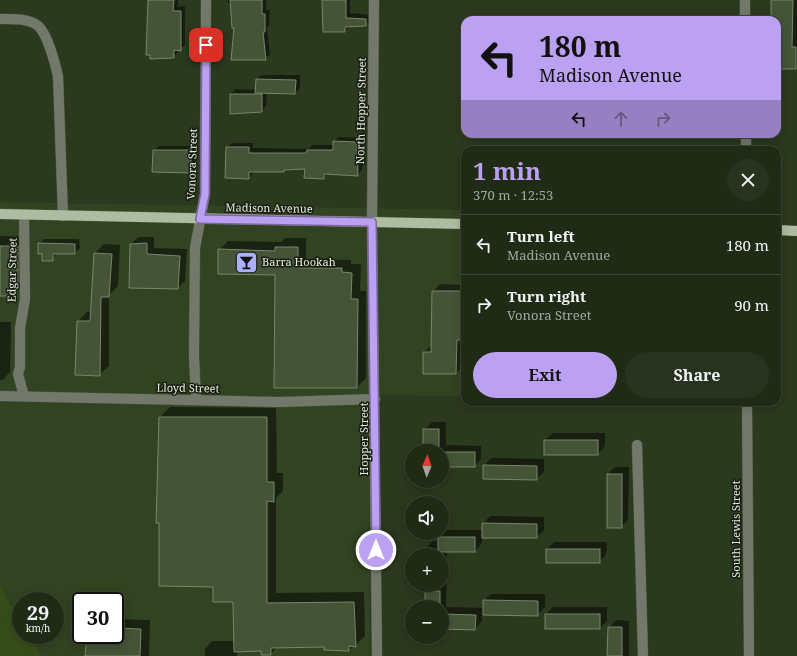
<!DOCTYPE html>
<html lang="en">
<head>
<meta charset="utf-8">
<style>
	body { margin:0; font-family:"Noto Serif",serif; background:#28331f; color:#f1f3f6; height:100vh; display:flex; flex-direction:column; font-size:15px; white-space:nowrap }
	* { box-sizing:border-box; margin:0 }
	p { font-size:13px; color:#a2a7a1 }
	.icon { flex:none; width:22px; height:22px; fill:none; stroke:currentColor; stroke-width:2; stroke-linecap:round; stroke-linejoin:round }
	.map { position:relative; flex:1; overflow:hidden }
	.sheet { position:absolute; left:461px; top:146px; width:320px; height:260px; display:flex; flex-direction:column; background:#202b16; border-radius:12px; box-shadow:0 2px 10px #0003,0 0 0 1px #3d4735 }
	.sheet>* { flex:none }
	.banner { position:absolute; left:461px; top:16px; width:320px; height:122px; border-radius:12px; box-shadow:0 2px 10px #0003,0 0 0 1px #3d4735; background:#bca0f2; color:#111; overflow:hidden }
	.needle { width:26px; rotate:2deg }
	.buttons { position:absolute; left:405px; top:444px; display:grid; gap:8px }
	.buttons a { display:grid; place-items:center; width:44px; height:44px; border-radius:50%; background:#202b16; box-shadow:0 2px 10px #0003,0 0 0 1px #3d4735; font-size:20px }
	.speed { position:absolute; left:12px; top:592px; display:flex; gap:8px; font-size:20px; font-weight:700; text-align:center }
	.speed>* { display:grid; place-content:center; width:52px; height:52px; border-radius:50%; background:#202b16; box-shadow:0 2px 10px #0003,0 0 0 1px #3d4735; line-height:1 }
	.speed small { font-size:10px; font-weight:400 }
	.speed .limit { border:2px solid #111; border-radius:6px; background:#fff; color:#111 }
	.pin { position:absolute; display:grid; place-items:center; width:34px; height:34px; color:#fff; margin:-17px; border-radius:8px; box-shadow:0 2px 6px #0006 }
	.me { position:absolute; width:44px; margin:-22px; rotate:0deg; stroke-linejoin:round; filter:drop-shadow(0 0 3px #0008) }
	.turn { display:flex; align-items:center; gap:14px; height:84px; padding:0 12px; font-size:18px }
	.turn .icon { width:52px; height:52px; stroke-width:2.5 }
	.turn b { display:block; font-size:28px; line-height:34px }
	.lanes { display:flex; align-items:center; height:38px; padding:0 12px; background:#0003; justify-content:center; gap:20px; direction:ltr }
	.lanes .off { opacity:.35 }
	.round { display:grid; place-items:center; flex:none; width:42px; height:42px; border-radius:21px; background:#28331f }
	.summary { display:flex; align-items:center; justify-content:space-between; height:68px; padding:0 12px }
	h1 { font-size:24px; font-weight:700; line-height:30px; color:#bca0f2 }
	.primary-button { display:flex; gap:8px; margin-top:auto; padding:8px 12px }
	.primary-button a { flex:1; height:46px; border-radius:24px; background:#bca0f2; color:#111; font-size:16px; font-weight:700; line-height:46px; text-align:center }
	.primary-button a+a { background:#28331f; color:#f1f3f6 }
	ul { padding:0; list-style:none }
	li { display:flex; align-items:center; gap:12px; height:60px; padding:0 12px; border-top:1px solid #3d4735 }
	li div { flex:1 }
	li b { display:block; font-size:15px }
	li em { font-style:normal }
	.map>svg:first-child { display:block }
	.built { fill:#324321; fill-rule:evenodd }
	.green { fill:#364d1a }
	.shadow { fill:#0007 }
	.building { fill:#455437; stroke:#778769 }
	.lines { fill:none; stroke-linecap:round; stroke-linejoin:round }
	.minor-casing { stroke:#48563c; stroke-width:11 }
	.major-casing { stroke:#48563c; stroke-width:11 }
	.minor { stroke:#72796b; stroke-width:10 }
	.major { stroke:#aebda1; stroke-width:10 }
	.route-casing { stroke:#7a689d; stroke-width:10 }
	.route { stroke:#bca0f2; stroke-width:7 }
	.labels { text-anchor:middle; stroke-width:3; stroke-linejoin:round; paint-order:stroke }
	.street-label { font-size:11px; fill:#e3ecdb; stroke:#181e12 }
	.poi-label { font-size:11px; fill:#e3ecdb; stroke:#181e12; text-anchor:start }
</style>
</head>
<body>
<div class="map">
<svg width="797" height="656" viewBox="0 0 797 656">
	<rect width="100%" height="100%" fill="#2b391e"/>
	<path class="built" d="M0,202l465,8v186l-96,-1 1,261h-328l-13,-21h26v-34h-34v22l-21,-37zM81,601h34v34h-34z"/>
	<path class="green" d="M0,586l21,37v12h8l13,21h-42z"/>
	<g class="shadow">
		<path d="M149,0h29v7l7,-1v39l-7,5v2l-5,5 -26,-3z"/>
		<path d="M228,0h38v10h4l-1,16 -2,2 3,26 -5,5 -30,-31 -4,-25h-3z"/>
		<path d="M316,0h34v13l21,2 -1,5 -4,5 -16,1 -5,5h-21l-1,-31z"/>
		<path d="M771,0h26v66l-2,2h-18v-48h-6z"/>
		<path d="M261,75h39v13l-5,5 -28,-1 -1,14 -5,5 -30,-17 4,-5 21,1 1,-11z"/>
		<path d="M339,137l23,1v32l-5,5 -29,-2 -5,5 -17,-10 -20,1 -3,2h-29l-5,7 -23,-1 1,-29 5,-5h21v5l56,1 3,-4h22v-4z"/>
		<path d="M159,146h36v21l-5,5 -36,-21z"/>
		<path d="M0,236l27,1 1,37 -10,11 -18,10z"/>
		<path d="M138,237h16v11l33,1 -2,32 -8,7 -46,-44z"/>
		<path d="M285,238h21v21l45,1v4h10l-1,27h6v87l-9,9 -81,-113 -57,-24 9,-9 53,1z"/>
		<path d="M44,239h35l1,9 -5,5h-18l-5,7 -9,-7 -4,-9z"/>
		<path d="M104,244l16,1 -2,41 -9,9v71l-10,9 -21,-54 9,-9h5l3,-59z"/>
		<path d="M440,284l25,1v54h-2v27l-7,7 -32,-21 8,-7 1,-53z"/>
		<path d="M0,322h11l-1,50 -7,8h-3z"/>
		<path d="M170,407l106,1 1,65h6v18l-7,7v95l88,-1 1,44 -10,10 -6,4 -24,-4h-47l-7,8 -9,-4 -25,1v5h-32v-7l7,-8h23l-1,-40 -20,-15 -54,-169z"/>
		<path d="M432,422h14v25l1,-2 34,1v13l-7,7h-32v-15h-18v-21z"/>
		<path d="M553,433h52v13l-7,8h-53v-14z"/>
		<path d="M491,458l53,1v13l-8,7 -52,-13z"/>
		<path d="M615,467h14l-1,53 -7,7 -13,-53z"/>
		<path d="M490,516l54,1v13l-7,7h-55v6l-7,8h-28l-1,56 38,1v-7l7,-7h54v13l-8,8 -55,-1v7l-7,8 -33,-1v-21h-16v-22h16v-30h-16v-7l7,-7h6v-4l7,-7h37v-6z"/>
		<path d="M554,542h53l-1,13 -7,7h-52v-13z"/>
		<path d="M553,607h54v14l-7,7 -54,-14z"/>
		<path d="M115,619l35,1 -1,36h-63l2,-21h27z"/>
		<path d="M616,620l13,1v35h-21l1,-28z"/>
	</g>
	<g class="building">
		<path d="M148,0h26l-1,11h8v40l-7,-1v8l-24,1v-4h-4z"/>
		<path d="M230,0h32v14h3v18h-2l3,28h-35l3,-32h-2z"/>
		<path d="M322,0h24v18l20,1v7l-21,1v5h-22z"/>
		<path d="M771,0h22l-1,47h4v22h-19v-49h-6z"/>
		<path d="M256,79l40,1 -1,14 -40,-1z"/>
		<path d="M230,94h32v18l-32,2z"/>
		<path d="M333,141l24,1 1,34 -34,-2v5l-20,-1 1,-9 -21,1v2h-35v7l-24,-1 1,-31h23v6h57l1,-3h26z"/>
		<path d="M153,150h38v23l-39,-1z"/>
		<path d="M38,243l37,1v10h-22v7h-11v-7h-4z"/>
		<path d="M147,243v11l33,2 -2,33 -49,-1 1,-44z"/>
		<path d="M0,246h18v39l-10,11h-8z"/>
		<path d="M275,247h23v21h44v4l10,1 -1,26h7l-1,89h-83l1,-113 -57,-1v-25l57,2z"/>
		<path d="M94,253l18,1 -3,43h-8l-1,79 -25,-1 2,-54h13z"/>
		<path d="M432,291h33v49h-8l-1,34h-33v-22h8z"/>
		<path d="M159,417h108v65h7v20l-7,-1v102l87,-1 2,45 -7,-1v5l-25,-1v-3l-53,1v7h-10v-4l-27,1 -1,-50h-20v-15l-54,-1v-63h-3z"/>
		<rect x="423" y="429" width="16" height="22"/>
		<rect x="544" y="440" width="54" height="15"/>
		<rect x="442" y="452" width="33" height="15"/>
		<path d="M483,465l54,1v14l-54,-1z"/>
		<rect x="607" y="474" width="15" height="54"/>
		<path d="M482,523l55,1v14h-55z"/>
		<rect x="438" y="537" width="37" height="15"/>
		<rect x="546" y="549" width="54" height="14"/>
		<rect x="425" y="591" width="15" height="16"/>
		<path d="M483,600l55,1v15l-55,-1z"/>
		<path d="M442,614l34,1 -1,15 -33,-1z"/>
		<rect x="545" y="614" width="55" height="15"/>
		<path d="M608,627h14v29h-15z"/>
		<path d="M115,628l26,1 -1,27h-55l2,-21h28z"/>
	</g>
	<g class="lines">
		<defs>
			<g id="minor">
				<path d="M374,0l-2,222 5,434"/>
				<path d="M745,0v20"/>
				<path d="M0,19c12,0 27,-1 37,6 10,7 18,38 21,51l5,140"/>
				<path d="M746,134v16"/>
				<path d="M0,396l280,6 95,-3"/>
				<path d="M24,396l-6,-22 2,-7v-39l5,-29 -1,-84"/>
				<path d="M196,400l-2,-44 1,-108 10,-54 1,-194"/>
				<path d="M747,402l2,254"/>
				<path d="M637,445l6,211"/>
			</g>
			<g id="major">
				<path d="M0,214l465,10"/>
				<path d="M777,230l20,1"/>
			</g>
		</defs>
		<use href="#minor" class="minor-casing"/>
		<use href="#major" class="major-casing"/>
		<use href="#minor" class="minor"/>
		<use href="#major" class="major"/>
	</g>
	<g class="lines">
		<defs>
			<path id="route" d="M206,45l-1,149 -5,25 172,3 4,328"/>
		</defs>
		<use href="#route" class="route-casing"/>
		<use href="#route" class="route"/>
	</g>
	<defs>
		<symbol id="bar-square" viewBox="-11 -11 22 22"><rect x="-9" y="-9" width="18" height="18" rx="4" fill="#aab0fb" stroke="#181e12"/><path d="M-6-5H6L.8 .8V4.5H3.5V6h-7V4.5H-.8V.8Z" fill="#111"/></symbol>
	</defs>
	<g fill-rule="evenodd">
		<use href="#bar-square" x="234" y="250" width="25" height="25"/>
	</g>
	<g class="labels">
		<g class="street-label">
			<text transform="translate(361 111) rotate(-89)" y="4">North Hopper Street</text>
			<text transform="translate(192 164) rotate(-88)" y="4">Vonora Street</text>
			<text transform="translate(269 208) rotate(1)" y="4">Madison Avenue</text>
			<text transform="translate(12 270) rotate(-89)" y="4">Edgar Street</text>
			<text transform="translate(188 388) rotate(1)" y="4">Lloyd Street</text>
			<text transform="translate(364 439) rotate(-90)" y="4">Hopper Street</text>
			<text transform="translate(736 529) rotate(-90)" y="4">South Lewis Street</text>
		</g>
		<g class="poi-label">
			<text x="262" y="266">Barra Hookah</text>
		</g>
	</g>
</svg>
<div class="buttons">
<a><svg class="needle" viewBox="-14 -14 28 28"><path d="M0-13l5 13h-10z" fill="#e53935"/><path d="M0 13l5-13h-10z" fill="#a2a7a1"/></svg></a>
<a><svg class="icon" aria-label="sound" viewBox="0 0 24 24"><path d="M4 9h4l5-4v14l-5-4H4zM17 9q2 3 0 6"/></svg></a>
<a>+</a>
<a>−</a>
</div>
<div class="speed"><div>29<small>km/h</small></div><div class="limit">30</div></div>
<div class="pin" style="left:206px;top:45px;background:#d93025"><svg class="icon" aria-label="arrive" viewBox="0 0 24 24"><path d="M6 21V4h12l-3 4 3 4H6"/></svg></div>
<svg class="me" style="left:376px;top:550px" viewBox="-20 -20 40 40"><circle r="17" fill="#bca0f2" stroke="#fff" stroke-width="3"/><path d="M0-11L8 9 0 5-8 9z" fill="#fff"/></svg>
<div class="banner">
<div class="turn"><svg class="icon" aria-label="left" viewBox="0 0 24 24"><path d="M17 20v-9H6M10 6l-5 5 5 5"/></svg><div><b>180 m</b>Madison Avenue</div></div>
<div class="lanes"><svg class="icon" aria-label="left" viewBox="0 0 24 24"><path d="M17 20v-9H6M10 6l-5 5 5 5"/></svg><svg class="icon off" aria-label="ahead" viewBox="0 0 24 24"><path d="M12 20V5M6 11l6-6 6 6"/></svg><svg class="icon off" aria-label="right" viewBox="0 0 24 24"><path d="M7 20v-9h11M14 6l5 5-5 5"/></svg></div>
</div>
<section class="sheet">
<div class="summary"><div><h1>1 min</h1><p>370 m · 12:53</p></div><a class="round"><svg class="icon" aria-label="close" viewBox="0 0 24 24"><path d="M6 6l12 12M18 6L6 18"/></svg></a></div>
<ul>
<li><svg class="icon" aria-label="left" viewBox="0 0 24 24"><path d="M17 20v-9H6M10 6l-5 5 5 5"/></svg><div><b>Turn left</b><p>Madison Avenue</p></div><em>180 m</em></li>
<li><svg class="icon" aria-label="right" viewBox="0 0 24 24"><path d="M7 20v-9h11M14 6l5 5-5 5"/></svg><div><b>Turn right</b><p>Vonora Street</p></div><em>90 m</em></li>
</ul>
<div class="primary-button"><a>Exit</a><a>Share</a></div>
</section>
</div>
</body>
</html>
